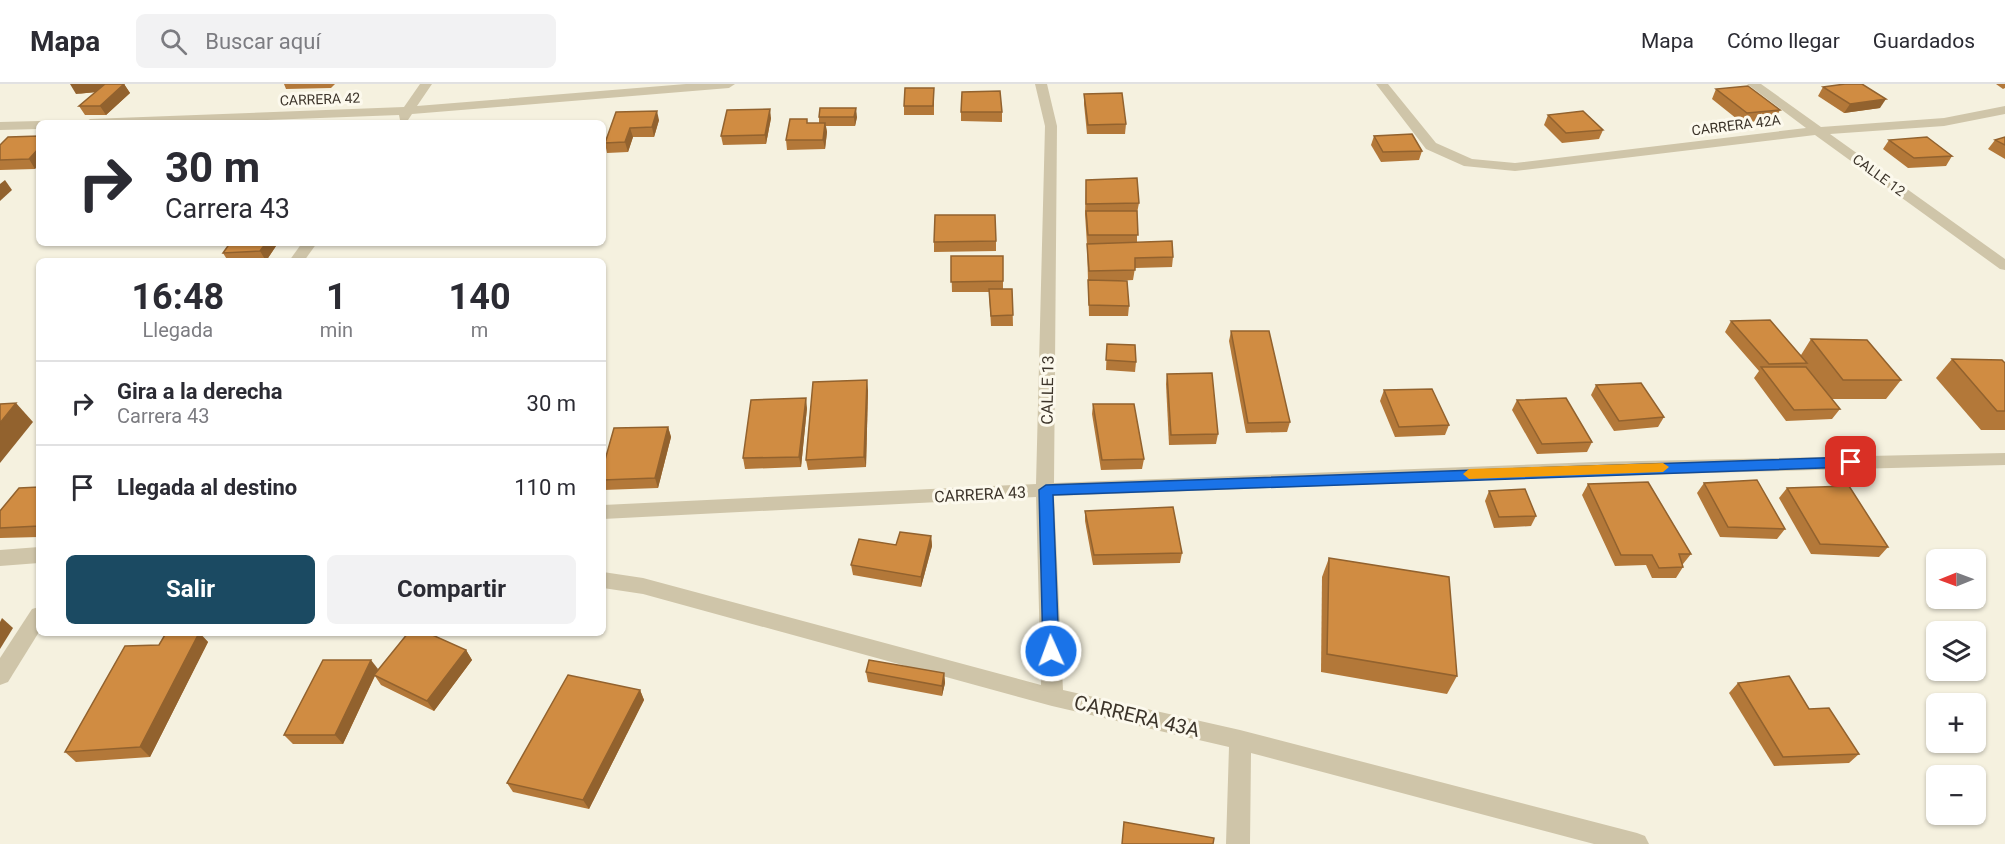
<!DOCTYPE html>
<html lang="es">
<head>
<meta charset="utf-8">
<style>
	body { margin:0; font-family:Roboto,sans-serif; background:#f2f2f3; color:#2b2b33; height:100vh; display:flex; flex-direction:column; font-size:22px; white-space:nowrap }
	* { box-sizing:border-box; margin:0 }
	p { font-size:20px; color:#7c7c81 }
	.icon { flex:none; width:33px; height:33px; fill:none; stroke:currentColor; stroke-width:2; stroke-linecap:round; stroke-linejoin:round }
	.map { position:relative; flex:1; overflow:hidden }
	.details { position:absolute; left:36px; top:174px; width:570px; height:378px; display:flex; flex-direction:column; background:#fff; border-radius:9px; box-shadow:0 2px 4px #0004 }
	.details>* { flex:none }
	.banner { position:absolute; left:36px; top:36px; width:570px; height:126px; border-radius:9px; box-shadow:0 2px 4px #0004; background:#fff; color:#2b2b33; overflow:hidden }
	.needle { width:39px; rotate:269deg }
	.buttons { position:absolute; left:1926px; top:465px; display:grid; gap:12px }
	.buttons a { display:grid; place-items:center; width:60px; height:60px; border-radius:9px; background:#fff; box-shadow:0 2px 4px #0004; font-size:30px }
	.pin { position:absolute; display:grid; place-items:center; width:51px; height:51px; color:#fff; margin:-26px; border-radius:12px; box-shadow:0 3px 9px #0006 }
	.me { position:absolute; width:66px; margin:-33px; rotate:358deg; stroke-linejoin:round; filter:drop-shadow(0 0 4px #0008) }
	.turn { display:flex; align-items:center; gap:21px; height:126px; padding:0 30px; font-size:27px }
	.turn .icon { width:78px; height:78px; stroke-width:2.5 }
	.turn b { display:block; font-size:42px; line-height:51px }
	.eta { display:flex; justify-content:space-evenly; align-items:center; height:102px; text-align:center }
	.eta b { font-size:36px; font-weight:700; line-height:42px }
	.cta { display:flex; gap:12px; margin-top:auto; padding:12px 30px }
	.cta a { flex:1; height:69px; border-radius:9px; background:#1b4a62; color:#fff; font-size:24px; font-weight:700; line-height:69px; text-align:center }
	.cta a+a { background:#f2f2f3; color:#2b2b33 }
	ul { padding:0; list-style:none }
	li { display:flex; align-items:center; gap:18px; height:84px; padding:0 30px; border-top:2px solid #e1e1e2 }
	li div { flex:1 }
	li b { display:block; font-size:22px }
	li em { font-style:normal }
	header { display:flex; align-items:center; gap:36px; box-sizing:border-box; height:84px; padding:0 30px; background:#fff; border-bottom:2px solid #e1e1e2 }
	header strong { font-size:28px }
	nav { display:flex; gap:33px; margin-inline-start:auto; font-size:21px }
	.search { width:420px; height:54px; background:#f2f2f3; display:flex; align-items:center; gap:15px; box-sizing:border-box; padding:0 21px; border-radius:9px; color:#7c7c81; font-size:22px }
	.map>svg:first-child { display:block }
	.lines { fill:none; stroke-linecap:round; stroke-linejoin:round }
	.minor { fill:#cfc5a9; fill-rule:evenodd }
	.wall { fill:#b37839 }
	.shaded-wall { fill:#92622e }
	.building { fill:#d08c42; stroke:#92622e; stroke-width:1.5 }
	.route { fill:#1a73e8; stroke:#114b97; stroke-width:1.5 }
	.slow { fill:#f59e0b }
	.labels { text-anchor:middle; stroke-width:6; stroke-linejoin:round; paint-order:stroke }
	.far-street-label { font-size:14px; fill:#3c342a; stroke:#fcf9ed }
	.street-label { font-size:16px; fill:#3c342a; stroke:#fcf9ed }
	.near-street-label { font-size:20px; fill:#3c342a; stroke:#fcf9ed }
</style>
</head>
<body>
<header>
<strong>Mapa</strong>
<div class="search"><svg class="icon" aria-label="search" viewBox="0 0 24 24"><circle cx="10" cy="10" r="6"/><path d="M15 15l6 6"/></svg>Buscar aquí</div>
<nav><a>Mapa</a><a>Cómo llegar</a><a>Guardados</a></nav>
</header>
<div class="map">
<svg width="2005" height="760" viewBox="0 0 2005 760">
	<rect width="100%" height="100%" fill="#f5f1df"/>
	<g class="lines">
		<g class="minor">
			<path d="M420,0h12l-15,22 269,-22h49l-6,4 -317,26 -4,6h-8l-1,-5 -209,8h-106l6,-4 314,-12z"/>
			<path d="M1035,0h12l10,42 -3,357 541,-21 410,-9v12l-410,11 -541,20 9,194 177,40 397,103 8,3 4,8h-55l-343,-91 -1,91h-24l3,-97 -177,-41 -409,-112 -40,-6v-16l40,6 398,107 -5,-188 -433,22v-14l433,-21 9,-358z"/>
			<path d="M1376,0h12l48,59 36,16 43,4 291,-35 -59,-44h14l60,43 123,-9 61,-12v8l-61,12 -114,8 175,125v11l-5,-1 -185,-134 -300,36 -51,-5 -38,-17z"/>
			<path d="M39,37l5,2h-5v6l-39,1v-8z"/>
			<path d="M302,159h15l-13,18h-15z"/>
			<path d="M39,463v16l-39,3v-16z"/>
			<path d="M39,523v25l-31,50 -8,3v-27l32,-49z"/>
		</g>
	</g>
	<g class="wall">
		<path d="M124,0l6,9 -24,22h-21l-6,-9 17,-14 -20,2z"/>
		<path d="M284,0h51l-4,4 -45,1z"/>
		<path d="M1996,0h9v4l-2,1z"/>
		<path d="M1823,3l57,21 -36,5 -26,-17z"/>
		<path d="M1716,5l64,21 -5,9 -33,4 -30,-24z"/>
		<path d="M1084,10l42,30 -1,10h-38l-3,-30z"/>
		<path d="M934,13v18h-30v-9z"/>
		<path d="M820,24l37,9 -2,9h-29l1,6 -2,17 -38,1 -1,-10 22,-17h11v-6z"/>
		<path d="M616,28l43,8 -5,17h-21l-5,15 -21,1 -2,-10z"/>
		<path d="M961,28h41v10l-41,-1z"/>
		<path d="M1548,31l55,15 -4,9 -37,4 -18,-18z"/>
		<path d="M771,34l-5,26 -43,1 -2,-9z"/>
		<path d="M39,52l-4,33 -35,1v-25z"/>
		<path d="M1374,52l48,15 -3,9 -38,2 -10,-17z"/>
		<path d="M2005,53v22l-17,-10 7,-9z"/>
		<path d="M1889,56l63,16 -6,10 -38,2 -25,-19z"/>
		<path d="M1086,96l53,23 -2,10v30l36,14 -1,10 -37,1 -2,12 -18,1 14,25 -1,10h-39l-2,-71 -2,-31z"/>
		<path d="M996,157v10l-62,1v-10z"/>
		<path d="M230,159h48l-12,18h-38l-5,-8z"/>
		<path d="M951,172h52v33h9l1,37h-22l-2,-34h-37z"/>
		<path d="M1731,237l70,34 10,-16 90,41 -15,19h-55l9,10 -8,10 -46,2 -32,-43 5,-7 -34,-39z"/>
		<path d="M1231,247l59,91 -3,10 -41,1 -17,-92z"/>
		<path d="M1107,260l29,18 -1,10 -29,-2z"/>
		<path d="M1952,275l53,4v67h-24l-45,-52z"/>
		<path d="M1167,290l51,60 -2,10 -47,1 -3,-61z"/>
		<path d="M1596,301l68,32 -6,10 -44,4 -23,-36z"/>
		<path d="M868,306l-2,77 -58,3 -2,-10z"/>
		<path d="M1384,306l65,35 -4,10 -50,2 -15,-36z"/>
		<path d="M1517,316l75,42 -5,10 -50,2 -25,-44z"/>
		<path d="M1093,320l51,55 -2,10 -41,1 -9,-56z"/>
		<path d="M807,324l-6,59 -56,2 -2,-11z"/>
		<path d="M668,343l3,10 -13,51 -55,2v-23z"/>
		<path d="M1704,399l81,46 -8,10 -57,-2 -23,-44z"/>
		<path d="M1588,400l103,70 -8,10h-1l1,3 -7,11h-24l-6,-13 -31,1 -33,-71z"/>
		<path d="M39,403v50l-39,1v-27z"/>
		<path d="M1787,404l101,59 -9,10 -68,-3 -32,-56z"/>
		<path d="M1489,407l47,25 -5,10 -37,2 -9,-27z"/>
		<path d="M1085,427l97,42 -2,10 -87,2 -8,-44z"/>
		<path d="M931,452l1,10 -11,41 -68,-12 -2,-10 45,-20z"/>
		<path d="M1329,474l128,118 -10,18 -126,-22 1,-95z"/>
		<path d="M166,549h34l8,9 -58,115 -74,5 -11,-10 94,-107z"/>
		<path d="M466,566l6,10 -38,51 -53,-26 -6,-9 -32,68h-50l-9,-9 94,-66 -2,3z"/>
		<path d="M866,588l78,1 1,10 -3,13 -74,-14z"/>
		<path d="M1738,599l71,26 50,45 -10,9 -75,3 -45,-73z"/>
		<path d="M640,606l4,10 -55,109 -76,-17 -6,-9z"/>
	</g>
	<g class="shaded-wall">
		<path d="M70,0h54l6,9 -24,22 -6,-9 17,-16 -41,4z"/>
		<path d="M1886,15l-6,9 -36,5 6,-9z"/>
		<path d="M856,24l1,9 -2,9 -1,-9z"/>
		<path d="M770,25l1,9 -5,26 -1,-9z"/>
		<path d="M657,27l2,9 -5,17 -2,-10z"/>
		<path d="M825,39l2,9 -2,17 -2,-9z"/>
		<path d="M630,44l3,9 -5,15 -3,-10z"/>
		<path d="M39,64v17l-4,4 -6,-10z"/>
		<path d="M5,96l7,10 -12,11v-17z"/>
		<path d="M266,159h12l-12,18 -6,-10z"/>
		<path d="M867,296l1,10 -2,77 -2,-10z"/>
		<path d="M806,314l1,10 -6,59 -2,-10z"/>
		<path d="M16,319l17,19 -33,41v-40z"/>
		<path d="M668,343l3,10 -13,51 -3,-10z"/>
		<path d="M931,452l1,10 -11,41v-10z"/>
		<path d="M2,534l11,10 -13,21v-27z"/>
		<path d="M199,549l9,9 -58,115 -10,-10z"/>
		<path d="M466,566l6,10 -38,51 -7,-10z"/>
		<path d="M371,576l7,9 -35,75 -8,-9z"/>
		<path d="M944,589l1,10 -3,13v-10z"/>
		<path d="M640,606l4,10 -55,109 -6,-9z"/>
	</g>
	<g class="building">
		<path d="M105,0h19l-24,22h-21z"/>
		<path d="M1845,0h17l24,15 -36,5 -27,-17z"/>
		<path d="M1748,2l32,24 -33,3 -31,-24z"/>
		<path d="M905,4h29l-1,18h-29z"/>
		<path d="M1000,7l2,21h-41l1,-20z"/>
		<path d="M1122,9l4,31 -38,1 -4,-31z"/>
		<path d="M820,24h36l-2,9h-35z"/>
		<path d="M770,25l-5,26 -44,1 6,-26z"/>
		<path d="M657,27l-5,16 -22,1 -5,14 -20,1 11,-31z"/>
		<path d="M1583,27l20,19 -37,3 -18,-18z"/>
		<path d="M790,35h17v4h18l-2,17h-37z"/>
		<path d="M1412,50l10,17 -39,1 -9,-16z"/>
		<path d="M39,52v12l-10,11 -29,1v-15l8,-8z"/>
		<path d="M1927,53l25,19 -38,2 -25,-18z"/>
		<path d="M2005,53v8l-10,-5z"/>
		<path d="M1137,94l2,25 -53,1v-24z"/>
		<path d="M1086,127h51l1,24h-50z"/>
		<path d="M935,131h60l1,26 -62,1z"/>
		<path d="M1172,157l1,16 -38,1v12l-46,1 -2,-27z"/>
		<path d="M230,159h36l-6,8 -37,2z"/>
		<path d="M951,172h52v25l-52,1z"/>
		<path d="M1088,196l39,1 2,25 -40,-1z"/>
		<path d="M989,205h23l1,26 -22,1z"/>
		<path d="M1770,236l37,43 -38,1 -38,-43z"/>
		<path d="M1231,247h38l21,91 -42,1z"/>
		<path d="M1811,255l56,1 34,40h-58z"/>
		<path d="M1107,260l28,1 1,17 -30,-2z"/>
		<path d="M1952,275l50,1 3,3v48h-8z"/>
		<path d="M1761,283h45l34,42 -46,1z"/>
		<path d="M1212,289l6,61 -47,1 -4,-61z"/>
		<path d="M867,296l-3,77 -58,3 7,-78z"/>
		<path d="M1641,299l23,34 -45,4 -23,-36z"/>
		<path d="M1432,305l17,36 -50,2 -15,-37z"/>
		<path d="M806,314l-7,59 -56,1 8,-58z"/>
		<path d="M1566,314l26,44 -50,2 -25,-44z"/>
		<path d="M16,319l-16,20v-19z"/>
		<path d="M1093,320h41l10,55 -42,1z"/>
		<path d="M668,343l-13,51 -52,2v-13l11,-39z"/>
		<path d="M1757,396l28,49 -57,-2 -24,-44z"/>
		<path d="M1648,398l43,72h-12l4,13 -24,1 -7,-13h-31l-33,-71z"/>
		<path d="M1849,402l39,61 -68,-3 -33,-56z"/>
		<path d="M39,403v39l-39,2v-17l19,-23z"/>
		<path d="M1525,405l11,27 -37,1 -10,-26z"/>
		<path d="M1173,423l9,46 -88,2 -9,-44z"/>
		<path d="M900,448l31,4 -10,41 -70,-12 8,-26 37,6z"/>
		<path d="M1329,474l120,19 8,99 -130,-22z"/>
		<path d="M166,549h33l-59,114 -75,5 60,-106 34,-1z"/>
		<path d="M408,549h20l38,17 -39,51 -53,-26z"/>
		<path d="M323,576h48l-36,75h-51z"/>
		<path d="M869,576l75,13 -2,13 -76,-14z"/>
		<path d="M568,591l72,15 -57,110 -76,-17z"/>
		<path d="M1789,592l20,33 20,-1 30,46 -76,3 -45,-74z"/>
		<path d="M1124,738l90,16 -1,6h-91z"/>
	</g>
	<path class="route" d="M1851,373l7,5 -7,5 -798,28 6,156 -3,5 -5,1 -6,-1 -2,-5 -4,-161 7,-5z"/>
	<path class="slow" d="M1663,379l6,4 -6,5 -194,7 -6,-5 6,-5z"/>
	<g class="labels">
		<g class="far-street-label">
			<text transform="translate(320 15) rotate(-2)" y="5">CARRERA 42</text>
			<text transform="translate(1736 41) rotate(-7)" y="5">CARRERA 42A</text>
			<text transform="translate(1879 91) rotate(36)" y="5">CALLE 12</text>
		</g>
		<g class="street-label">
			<text transform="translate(1047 306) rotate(-89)" y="6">CALLE 13</text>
			<text transform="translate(980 410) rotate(-3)" y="6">CARRERA 43</text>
		</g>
		<g class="near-street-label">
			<text transform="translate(1137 632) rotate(13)" y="7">CARRERA 43A</text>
		</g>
	</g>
</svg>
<div class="buttons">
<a><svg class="needle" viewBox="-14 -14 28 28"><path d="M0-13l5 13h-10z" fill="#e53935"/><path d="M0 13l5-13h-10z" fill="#7c7c81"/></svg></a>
<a><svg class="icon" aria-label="layers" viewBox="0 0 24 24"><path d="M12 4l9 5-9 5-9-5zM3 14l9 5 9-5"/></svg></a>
<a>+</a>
<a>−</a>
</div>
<div class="pin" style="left:1851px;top:378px;background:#d93025"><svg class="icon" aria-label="arrive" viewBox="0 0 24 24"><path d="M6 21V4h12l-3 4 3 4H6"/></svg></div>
<svg class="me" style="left:1051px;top:567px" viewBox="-20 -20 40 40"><circle r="17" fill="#1a73e8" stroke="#fff" stroke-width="3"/><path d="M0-11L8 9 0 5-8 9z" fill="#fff"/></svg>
<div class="banner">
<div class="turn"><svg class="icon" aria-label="right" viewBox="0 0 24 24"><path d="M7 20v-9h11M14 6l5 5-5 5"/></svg><div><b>30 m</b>Carrera 43</div></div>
</div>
<section class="details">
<div class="eta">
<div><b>16:48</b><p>Llegada</p></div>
<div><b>1</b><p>min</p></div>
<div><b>140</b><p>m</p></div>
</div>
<ul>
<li><svg class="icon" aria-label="right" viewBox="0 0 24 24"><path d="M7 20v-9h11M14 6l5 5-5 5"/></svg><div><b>Gira a la derecha</b><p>Carrera 43</p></div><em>30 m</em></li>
<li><svg class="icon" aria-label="arrive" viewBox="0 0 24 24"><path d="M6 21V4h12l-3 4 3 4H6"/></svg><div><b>Llegada al destino</b></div><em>110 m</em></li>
</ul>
<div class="cta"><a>Salir</a><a>Compartir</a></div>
</section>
</div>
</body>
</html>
